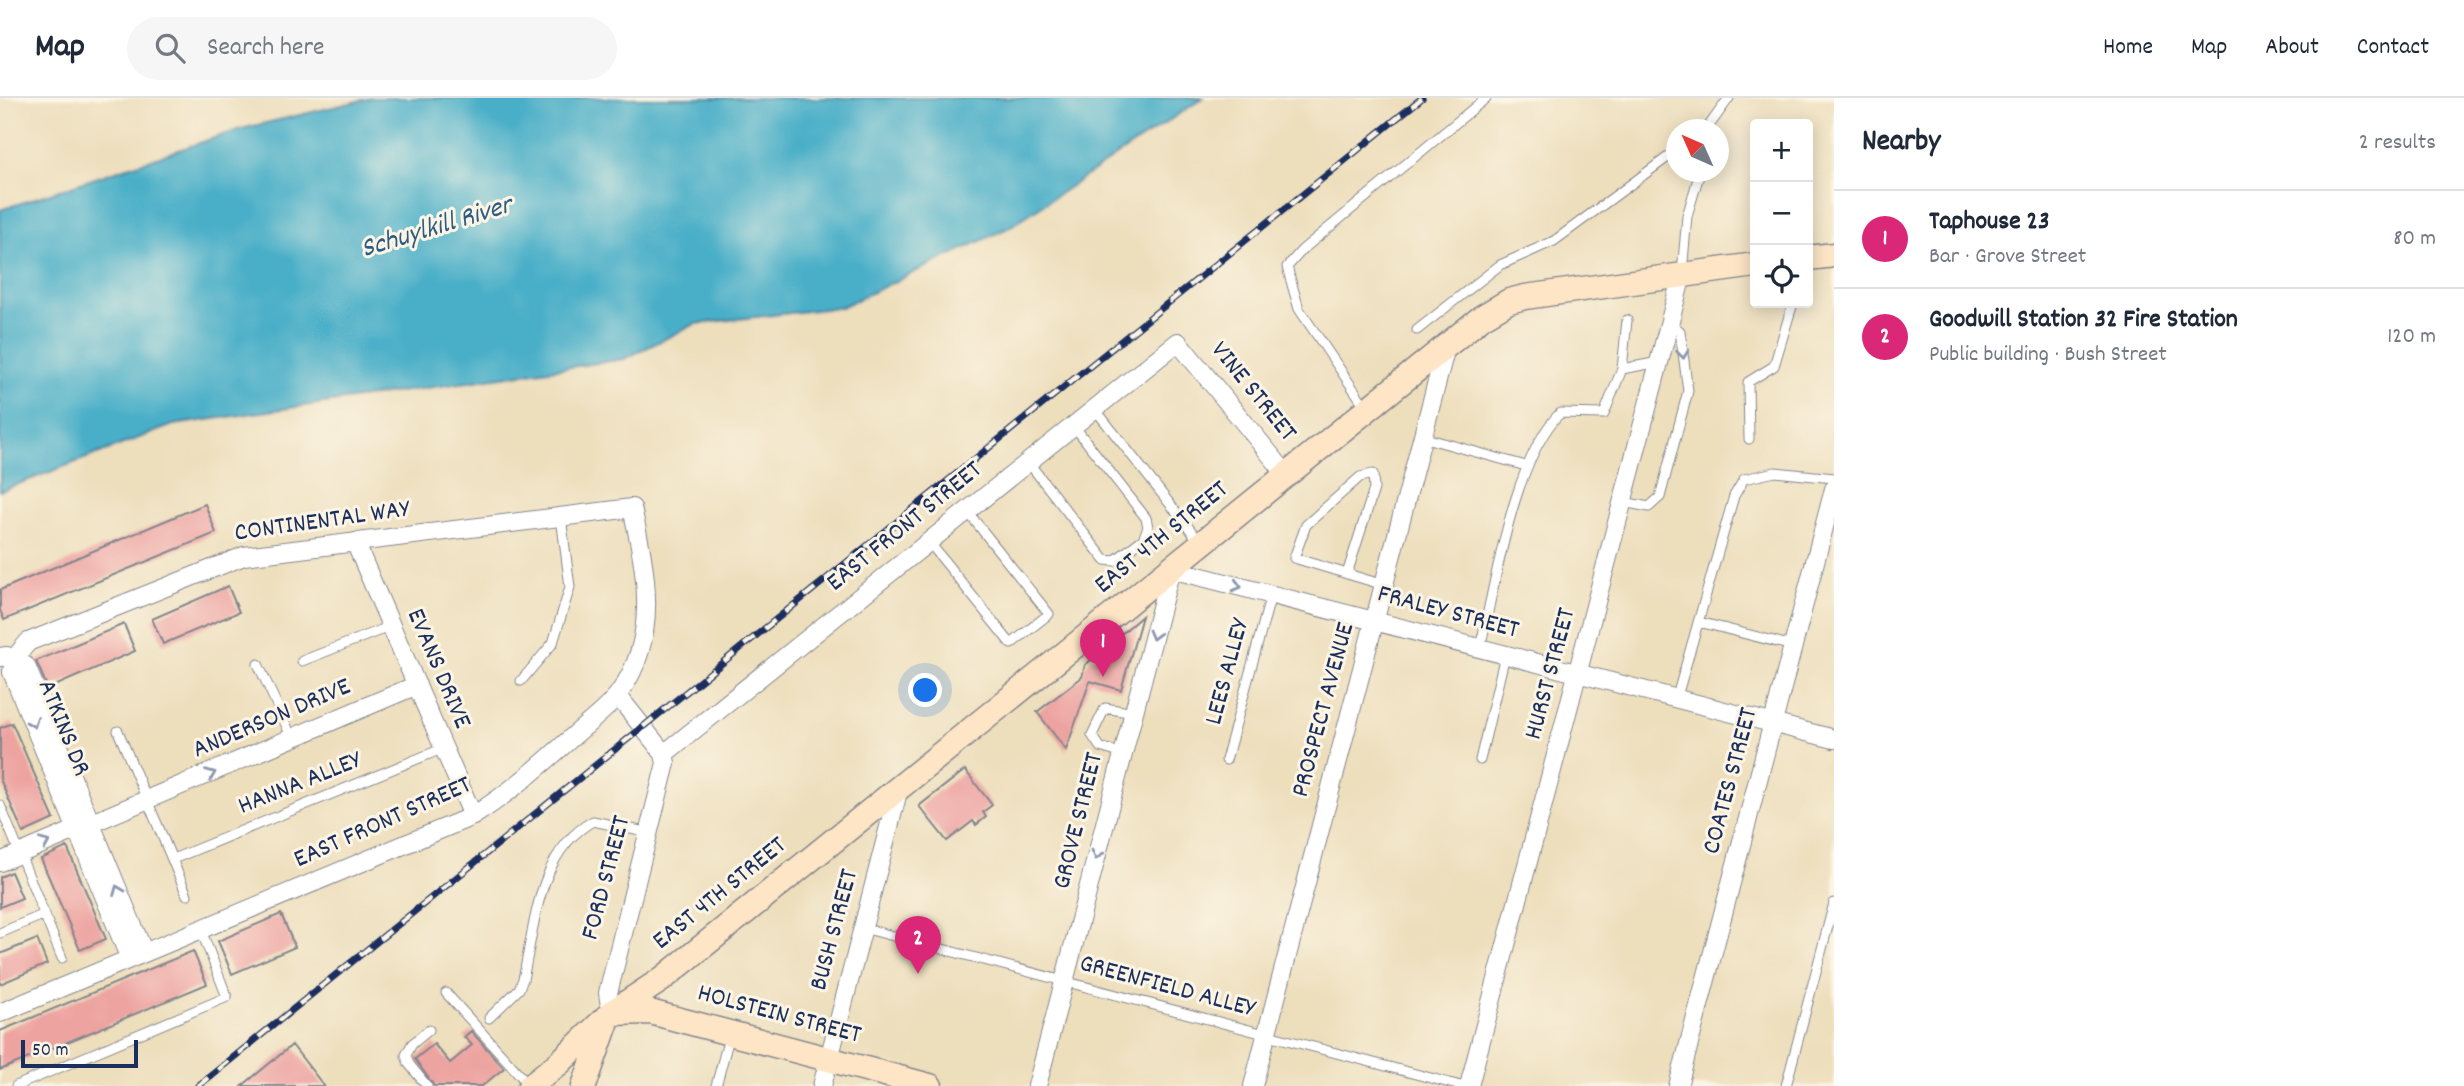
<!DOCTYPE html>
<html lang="en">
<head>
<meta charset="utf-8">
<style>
  :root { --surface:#fff; --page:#f6f6f7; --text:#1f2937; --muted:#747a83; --line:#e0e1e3; --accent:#db2777 }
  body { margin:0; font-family:Dekko,sans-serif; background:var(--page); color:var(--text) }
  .controls { position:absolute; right:21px; top:21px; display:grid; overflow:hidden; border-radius:7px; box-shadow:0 4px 18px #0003 }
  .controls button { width:63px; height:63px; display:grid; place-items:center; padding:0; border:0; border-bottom:2px solid var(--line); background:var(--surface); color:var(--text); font:35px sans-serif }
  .compass { position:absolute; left:1666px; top:21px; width:63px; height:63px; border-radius:50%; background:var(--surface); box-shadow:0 4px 18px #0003; rotate:315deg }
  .scale { position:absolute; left:21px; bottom:18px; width:117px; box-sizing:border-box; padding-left:7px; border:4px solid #1b2f5e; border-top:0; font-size:19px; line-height:24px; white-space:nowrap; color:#1b2f5e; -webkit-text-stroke:5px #fcf5e5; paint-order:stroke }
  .you { position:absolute; left:926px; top:593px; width:24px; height:24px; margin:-18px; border:5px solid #fff; border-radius:50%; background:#1a73e8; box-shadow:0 0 0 10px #1a73e833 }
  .badge { display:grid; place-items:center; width:46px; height:46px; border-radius:50%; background:var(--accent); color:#fff; font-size:23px; font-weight:700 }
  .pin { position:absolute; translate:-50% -58px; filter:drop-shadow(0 2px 4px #0008) }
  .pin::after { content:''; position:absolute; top:37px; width:24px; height:21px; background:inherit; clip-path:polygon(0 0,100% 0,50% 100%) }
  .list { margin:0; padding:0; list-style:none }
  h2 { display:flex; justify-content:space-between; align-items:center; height:91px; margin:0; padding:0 28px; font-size:30px }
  h2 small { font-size:23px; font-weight:400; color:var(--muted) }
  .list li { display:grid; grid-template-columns:46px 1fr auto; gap:21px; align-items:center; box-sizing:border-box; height:98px; padding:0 28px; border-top:2px solid var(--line) }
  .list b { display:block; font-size:26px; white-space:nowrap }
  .list p { margin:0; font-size:23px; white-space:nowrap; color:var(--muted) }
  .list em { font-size:23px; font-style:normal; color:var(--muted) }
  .icon { flex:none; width:38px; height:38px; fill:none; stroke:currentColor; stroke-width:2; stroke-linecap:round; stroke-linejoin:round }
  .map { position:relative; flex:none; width:1834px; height:988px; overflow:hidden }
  header { display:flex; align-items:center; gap:42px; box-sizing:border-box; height:98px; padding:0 35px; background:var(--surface); border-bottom:2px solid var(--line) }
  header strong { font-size:33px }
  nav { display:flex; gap:38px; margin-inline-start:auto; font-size:24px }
  .search { width:490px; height:63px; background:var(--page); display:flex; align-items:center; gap:18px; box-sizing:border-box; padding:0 24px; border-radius:38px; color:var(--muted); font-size:26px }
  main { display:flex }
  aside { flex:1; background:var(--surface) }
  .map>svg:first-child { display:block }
  .water { fill:#49afc8; stroke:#326f93; stroke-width:2 }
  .building { fill:#eda3a0 }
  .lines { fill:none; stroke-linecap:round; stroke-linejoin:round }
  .lane-casing { stroke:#84868d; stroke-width:11 }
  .street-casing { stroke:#84868d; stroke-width:20 }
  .secondary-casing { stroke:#84868d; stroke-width:27 }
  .lane { stroke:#fff; stroke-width:9 }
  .street { stroke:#fff; stroke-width:18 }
  .secondary { stroke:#fde5c5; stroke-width:24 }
  .rail-casing { stroke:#1b2f5e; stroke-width:7 }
  .rail { stroke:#fcf5e5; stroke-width:4.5; stroke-dasharray:13; stroke-linecap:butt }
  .oneway { stroke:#8d97ae }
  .labels { text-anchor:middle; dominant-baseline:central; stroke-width:6; stroke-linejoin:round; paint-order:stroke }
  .street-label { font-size:26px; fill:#1b2f5e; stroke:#fcf5e5 }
  .water-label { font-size:28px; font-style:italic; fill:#2b5c83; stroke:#fcf5e5 }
</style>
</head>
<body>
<header>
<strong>Map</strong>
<div class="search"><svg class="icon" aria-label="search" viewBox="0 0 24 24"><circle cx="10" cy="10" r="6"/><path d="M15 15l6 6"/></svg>Search here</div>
<nav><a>Home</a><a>Map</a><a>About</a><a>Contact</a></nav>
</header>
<main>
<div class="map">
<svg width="1834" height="988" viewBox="0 0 1834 988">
  <rect width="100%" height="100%" fill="#fcf5e5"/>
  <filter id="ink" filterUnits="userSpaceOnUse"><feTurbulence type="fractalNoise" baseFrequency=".0143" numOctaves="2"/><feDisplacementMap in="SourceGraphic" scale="14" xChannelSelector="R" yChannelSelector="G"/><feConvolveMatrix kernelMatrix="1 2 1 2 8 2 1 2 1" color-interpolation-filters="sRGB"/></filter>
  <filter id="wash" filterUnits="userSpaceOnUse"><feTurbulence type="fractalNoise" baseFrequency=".00686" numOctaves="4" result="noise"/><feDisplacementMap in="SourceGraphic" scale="28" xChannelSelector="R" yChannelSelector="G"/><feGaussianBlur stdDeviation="1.57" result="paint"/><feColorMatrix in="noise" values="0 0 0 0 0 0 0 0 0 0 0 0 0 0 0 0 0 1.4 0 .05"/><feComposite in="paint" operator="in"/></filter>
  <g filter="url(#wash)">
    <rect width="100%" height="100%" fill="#eddebc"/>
    <path class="water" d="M371,0H1203L1008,130L841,209L695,226L624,261L173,327L0,393V112L241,31Z"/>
    <g id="blocks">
      <path class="building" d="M205,406L216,435L4,522L0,512V492Z
        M228,488L239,514L163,546L152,521Z
        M1142,518L1121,592L1090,583L1066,652L1037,614L1082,579L1085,567Z
        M124,526L135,553L48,591L36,563Z
        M12,625L54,721L23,735L0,681V630Z
        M965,672L992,707L983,714L986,719L976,727L973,723L947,743L919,708Z
        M67,749L106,841L80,852L41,761Z
        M11,774L22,800L0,809V779Z
        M281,816L295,849L232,876L218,843Z
        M37,841L47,866L0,886V856Z
        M193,853L207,886L0,972V933Z
        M471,933L504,970L482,988H434L415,961L434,946L450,965L472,947L464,939Z
        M292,947L324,988H242Z"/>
    </g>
  </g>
  <g filter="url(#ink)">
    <use href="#blocks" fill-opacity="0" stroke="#84868d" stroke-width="2"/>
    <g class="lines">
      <g class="lane-casing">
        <path id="lane" d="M1706,32L1729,0
          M1682,175L1687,118L1700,74
          M1417,232L1500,167L1554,143L1676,53
          M1622,271L1627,222
          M1095,311L1200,444
          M1367,311L1299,211L1287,169L1302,152L1486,0
          M1422,339L1526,368
          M1749,341L1748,284L1774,268L1793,205
          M1028,364L1105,462L1114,463L1143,441L1148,429L1146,420L1074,328
          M1623,404L1649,409L1660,399L1688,293L1680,233L1670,224
          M929,444L1011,546L1049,516L967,413
          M1347,476L1374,391L1373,376L1360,379L1306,427L1294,460L1384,487
          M1699,524L1793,548
          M1480,550C1496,483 1513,363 1560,315L1604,316L1622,271L1659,264
          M302,563L391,528
          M258,566L293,642
          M521,583L553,545L570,489L561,419
          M1676,602L1734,398L1744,381L1775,374L1834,380
          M118,633L187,797
          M1123,656L1100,649L1092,637L1105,610L1134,615
          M1226,662L1271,497
          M1480,662L1505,557
          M0,707L62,860
          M173,761L444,650
          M863,830L1461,988
          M0,835L45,816
          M446,895L529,987
          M489,920L519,891L523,881C535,827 538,753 593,723L650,735
          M16,988L227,899L201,832
          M427,988L409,966L406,957L412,946L429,932
          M716,988L730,936
          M1786,988L1834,805"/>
      </g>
      <g class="street-casing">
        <path id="street" d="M355,444L473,718
          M0,559L7,558L26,568L144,855
          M664,656L1178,244L1287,377
          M0,764L417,587
          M0,915L473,718C508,696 538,670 569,642C585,627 606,613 619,595C660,540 646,471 632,410L244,458L28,544L14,561L12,574L130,861
          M611,915L608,895L666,665L664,656L618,598
          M822,988L899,690
          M1037,988L1171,471L1834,641
          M1253,988L1446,249
          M1469,988L1682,177
          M1678,988L1834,391"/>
      </g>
      <g class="secondary-casing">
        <path id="secondary" d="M1808,160L1834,157
          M612,915L650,914L930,988
          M530,988L559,965L611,915L661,882L1482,219L1509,203L1525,199L1755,167
          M584,988L606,926"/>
      </g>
      <use href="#lane" class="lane"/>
      <use href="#street" class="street"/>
      <use href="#secondary" class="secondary"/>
      <g class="rail-casing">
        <path id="rail" d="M198,988L1422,0"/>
      </g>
      <use href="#rail" class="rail"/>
    </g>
    <defs><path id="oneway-chevron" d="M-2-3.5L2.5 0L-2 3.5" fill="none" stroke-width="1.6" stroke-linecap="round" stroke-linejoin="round" transform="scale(1.75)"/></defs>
    <g class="oneway">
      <use href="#oneway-chevron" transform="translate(1683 256) rotate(83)"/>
      <use href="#oneway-chevron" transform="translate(1237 488) rotate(15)"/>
      <use href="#oneway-chevron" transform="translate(1154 537) rotate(105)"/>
      <use href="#oneway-chevron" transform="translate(33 625) rotate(68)"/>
      <use href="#oneway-chevron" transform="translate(211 676) rotate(-22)"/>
      <use href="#oneway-chevron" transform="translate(45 745) rotate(-23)"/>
      <use href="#oneway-chevron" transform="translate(1097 757) rotate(104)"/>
      <use href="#oneway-chevron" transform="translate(118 792) rotate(-112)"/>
    </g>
  </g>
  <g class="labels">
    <g class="street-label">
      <text transform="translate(1253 294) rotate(51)">VINE STREET</text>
      <text transform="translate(322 424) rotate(-8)">CONTINENTAL WAY</text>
      <text transform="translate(905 429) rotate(-39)">EAST FRONT STREET</text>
      <text transform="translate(1162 440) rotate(-39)">EAST 4TH STREET</text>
      <text transform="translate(1448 515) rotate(15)">FRALEY STREET</text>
      <text transform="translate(438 571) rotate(67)">EVANS DRIVE</text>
      <text transform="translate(1228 574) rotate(-75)">LEES ALLEY</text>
      <text transform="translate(1551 576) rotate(-75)">HURST STREET</text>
      <text transform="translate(1324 612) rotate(-75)">PROSPECT AVENUE</text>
      <text transform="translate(272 621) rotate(-23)">ANDERSON DRIVE</text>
      <text transform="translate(63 630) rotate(68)">ATKINS DR</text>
      <text transform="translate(1731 683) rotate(-75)">COATES STREET</text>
      <text transform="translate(300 686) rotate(-22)">HANNA ALLEY</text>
      <text transform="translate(1079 723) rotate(-76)">GROVE STREET</text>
      <text transform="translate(383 725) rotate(-24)">EAST FRONT STREET</text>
      <text transform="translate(607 780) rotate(-75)">FORD STREET</text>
      <text transform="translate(720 796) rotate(-39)">EAST 4TH STREET</text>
      <text transform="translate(835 832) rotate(-75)">BUSH STREET</text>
      <text transform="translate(1167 889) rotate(15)">GREENFIELD ALLEY</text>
      <text transform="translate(779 917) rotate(15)">HOLSTEIN STREET</text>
    </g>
    <g class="water-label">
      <text transform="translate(437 131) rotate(-17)">Schuylkill River</text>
    </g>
  </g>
</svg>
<div class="controls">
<button>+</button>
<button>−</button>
<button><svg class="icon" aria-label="locate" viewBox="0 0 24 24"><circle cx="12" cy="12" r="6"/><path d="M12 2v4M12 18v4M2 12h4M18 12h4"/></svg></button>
</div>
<svg class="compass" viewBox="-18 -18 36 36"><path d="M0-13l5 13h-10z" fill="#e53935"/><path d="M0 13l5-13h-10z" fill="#747a83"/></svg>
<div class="scale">50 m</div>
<div class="you"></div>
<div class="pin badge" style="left:1103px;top:579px">1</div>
<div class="pin badge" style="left:918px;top:876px">2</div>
</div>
<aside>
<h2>Nearby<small>2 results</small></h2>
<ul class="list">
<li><span class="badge">1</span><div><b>Taphouse 23</b><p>Bar · Grove Street</p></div><em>80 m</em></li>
<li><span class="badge">2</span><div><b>Goodwill Station 32 Fire Station</b><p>Public building · Bush Street</p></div><em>120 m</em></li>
</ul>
</aside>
</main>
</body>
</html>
